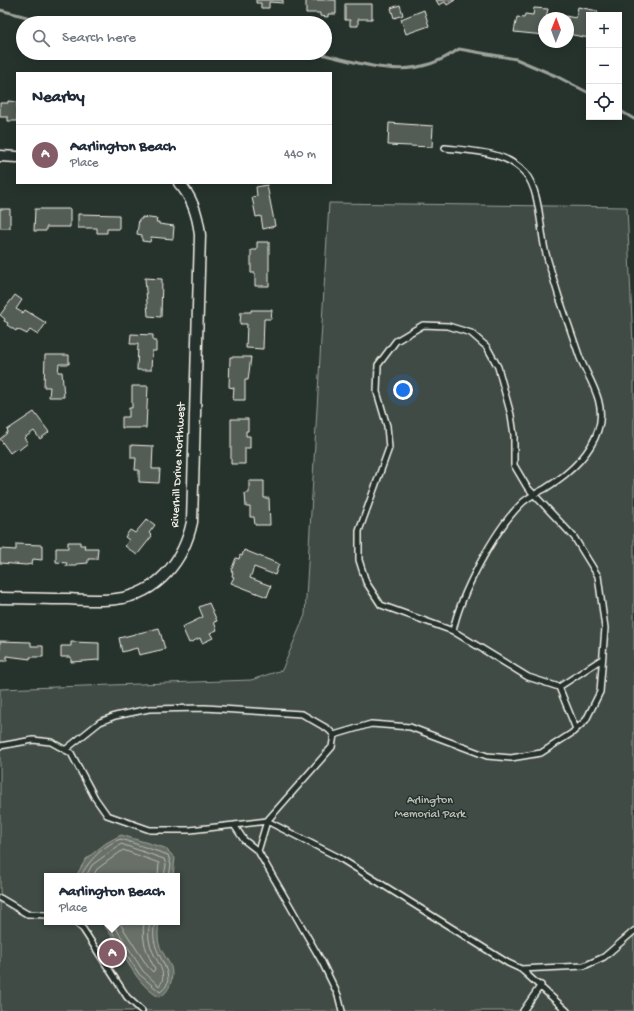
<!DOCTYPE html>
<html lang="en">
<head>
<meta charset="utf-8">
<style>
  :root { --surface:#fff; --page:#f2f2f3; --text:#1f2937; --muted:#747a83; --line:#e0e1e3; --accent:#845c67 }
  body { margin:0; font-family:"Gochi Hand",sans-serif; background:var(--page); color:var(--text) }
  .controls { position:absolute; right:12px; top:12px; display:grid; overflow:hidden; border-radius:0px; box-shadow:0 2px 10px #0003 }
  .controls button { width:36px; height:36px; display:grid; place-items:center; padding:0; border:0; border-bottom:1px solid var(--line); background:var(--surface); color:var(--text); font:20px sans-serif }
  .compass { position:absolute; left:538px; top:12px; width:36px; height:36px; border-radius:50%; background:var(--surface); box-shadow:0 2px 10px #0003; rotate:1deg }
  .you { position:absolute; left:403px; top:390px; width:14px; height:14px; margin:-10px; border:3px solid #fff; border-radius:50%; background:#1a73e8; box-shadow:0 0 0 6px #1a73e833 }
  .badge { display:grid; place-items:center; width:26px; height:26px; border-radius:50%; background:var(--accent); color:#fff; font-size:13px; font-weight:700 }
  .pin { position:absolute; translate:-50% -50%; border:2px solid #fff; box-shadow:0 1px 4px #0006 }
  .popup { position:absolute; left:44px; top:873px; width:136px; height:52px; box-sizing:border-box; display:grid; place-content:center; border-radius:0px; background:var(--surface); filter:drop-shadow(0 1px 3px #0005); font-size:13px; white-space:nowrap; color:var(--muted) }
  .popup b { font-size:15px; color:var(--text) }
  .popup::after { content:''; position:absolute; left:50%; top:100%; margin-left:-8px; border:8px solid transparent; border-top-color:var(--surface) }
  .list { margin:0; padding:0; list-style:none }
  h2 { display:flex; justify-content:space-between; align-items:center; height:52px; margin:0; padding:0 16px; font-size:17px }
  h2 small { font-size:13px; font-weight:400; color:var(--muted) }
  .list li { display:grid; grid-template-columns:26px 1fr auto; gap:12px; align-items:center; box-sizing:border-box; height:60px; padding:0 16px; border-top:1px solid var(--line) }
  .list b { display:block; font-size:15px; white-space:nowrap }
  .list p { margin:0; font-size:13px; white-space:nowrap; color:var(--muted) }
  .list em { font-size:13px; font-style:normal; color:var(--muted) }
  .icon { flex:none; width:22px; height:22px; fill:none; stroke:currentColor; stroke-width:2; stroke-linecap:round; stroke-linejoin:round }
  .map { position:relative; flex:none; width:634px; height:1011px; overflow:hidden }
  .search { position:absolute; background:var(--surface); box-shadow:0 2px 10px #0003; left:16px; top:16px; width:316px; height:44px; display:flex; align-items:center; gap:10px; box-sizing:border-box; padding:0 14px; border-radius:22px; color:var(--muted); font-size:15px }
  .panel { position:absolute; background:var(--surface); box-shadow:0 2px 10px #0003; left:16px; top:72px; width:316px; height:112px; border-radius:0px }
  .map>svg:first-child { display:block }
  .green { fill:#414b45; stroke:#9a9e96; fill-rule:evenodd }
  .water { fill:#676f68; stroke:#9fa39b }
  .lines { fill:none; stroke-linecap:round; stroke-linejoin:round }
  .shore { stroke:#bcbdb5; stroke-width:1 }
  .stream { stroke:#9fa39b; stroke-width:3 }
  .building { fill:#525c55; stroke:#f4f1e8 }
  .lane-casing { stroke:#f4f1e8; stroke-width:8 }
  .street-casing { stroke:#f4f1e8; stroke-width:13 }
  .lane { stroke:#26332d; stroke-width:5 }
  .street { stroke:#26332d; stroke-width:10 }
  .labels { text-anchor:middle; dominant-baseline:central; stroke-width:3; stroke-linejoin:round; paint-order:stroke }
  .street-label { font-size:12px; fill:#f4f1e8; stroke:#26332d }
  .park-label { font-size:12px; fill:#bebfb7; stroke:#26332d }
</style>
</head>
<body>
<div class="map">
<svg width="634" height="1011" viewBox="0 0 634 1011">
  <rect width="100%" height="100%" fill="#26332d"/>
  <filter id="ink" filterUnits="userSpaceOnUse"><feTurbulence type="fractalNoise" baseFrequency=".025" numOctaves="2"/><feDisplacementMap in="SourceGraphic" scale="8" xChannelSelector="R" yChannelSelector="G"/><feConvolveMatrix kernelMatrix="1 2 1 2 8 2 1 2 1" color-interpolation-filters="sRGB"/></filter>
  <g filter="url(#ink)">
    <path class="green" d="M329,203L627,207L634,367V1011H0V689L251,680L282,670L305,615ZM47,876H177V922H47Z"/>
    <path class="water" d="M121,835L165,848L175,858L173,876H76L86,859L106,843Z
      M101,922H159C158,931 157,939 160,947C163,954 168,960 171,967C174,977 170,993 159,997C131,981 122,945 101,922Z"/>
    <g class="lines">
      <path class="shore" d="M81,876C87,862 106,843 121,839L168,855L171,865L169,876
        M86,876L92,865L121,844L164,859L166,865L164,876
        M93,876L97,869L123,850L159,863L158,876
        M106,922L139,974L160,992C178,981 160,960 156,947C153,938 153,931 155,922
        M112,922L143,971L159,986C170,974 154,959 151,947C148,939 148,931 150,922
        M119,922L148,967L153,972L155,969C147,953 141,941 144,922"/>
      <path class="stream" d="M0,10L50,23
        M316,53C369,64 410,84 459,49L516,59L556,76L589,93
        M619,110L634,119"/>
    </g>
    <path class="building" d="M256,0H283V3L269,2V8H261V3H256Z
      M306,0H336V14H328V17L320,16V13H306Z
      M436,0H455L447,5L445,2L439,5Z
      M345,4H372V19H358V26H350V20H345Z
      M400,5L403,15L394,18L391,8Z
      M578,7L598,11L597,15H589V38L568,34V18H565V16L576,18Z
      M534,8L548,9L546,18H544V35L514,32L517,17L524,18L525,14L533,15Z
      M424,10L429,26L406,34L401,19Z
      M8,101L17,102V121H8V117H0V103H8Z
      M389,123L433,126L432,147L388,145Z
      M267,185L275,226L263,229L261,216L256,217L252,197L257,196L256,187Z
      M0,209H10V228H0Z
      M35,209H70V227H46V231H34Z
      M78,214L119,215V229H107V233H97V228H78Z
      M142,217L157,219L156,222H159V224L174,226L173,239L151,237L150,242L142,241V235L137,234L139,219H142Z
      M257,242H269V286H255V273H251V250H257Z
      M145,278L162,279L161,317L148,316Z
      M15,295L22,300L16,309L23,313L25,310L46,323L38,335L30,330L27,334L17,329L16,331L7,325L8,323L4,321L5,319L0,315Z
      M251,310H272L271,319H264L263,349L246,348L247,324H240L241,312H251Z
      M131,334L153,335V341H156V351H152L151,370H137L138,344H130Z
      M45,355H69V364H59L58,372H62L64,397H49L50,387H44Z
      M230,357H251L248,380H245V400H233L234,388L229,387Z
      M132,386H148L146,428H122V417H129V408H132Z
      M34,412L49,432L40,439L34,431L24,438L28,443L19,450L17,448L10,453L0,439L6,434L8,431L7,430Z
      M231,419H248V431H246V436H250V448H245V464H231Z
      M131,445L153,446L152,469H160L159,483L139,482V470H135L136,458H131Z
      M249,481H264V498H269L270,525H255L254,517H250V507H246L245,493H249Z
      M147,519L155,525L149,533L152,536L137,555L125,546L129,540L125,537L130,530L135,533Z
      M68,542H80V545H85L84,548H98L97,559H88V563L76,564V566H66L67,563L56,562V548H68Z
      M16,544L42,545V560L33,559L32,564L26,565L0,563V549L16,550Z
      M244,550L279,564L275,575L254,567L250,578L271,586L267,597L231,583L234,577L232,576L233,572L231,571L236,558L239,559L240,555L242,556Z
      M209,603L217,621L214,622L217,630L210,633L213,638L202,643L200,638L189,643L182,627L203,617L199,607Z
      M159,628L165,649L139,655L137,648L122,652L119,638Z
      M0,641L31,642V646H43V657H30V659L7,656V661H0Z
      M71,642L99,643V660L71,662V657H61V646H71Z"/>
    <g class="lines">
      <g class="lane-casing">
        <path id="lane" d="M445,148C472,151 506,151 525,173C540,190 540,228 545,250C549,265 554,281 559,297C566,317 573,338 580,358C590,381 607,404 598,430C590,455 567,475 546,488C537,493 526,498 520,505C494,531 460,595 453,631
          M559,687L576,729
          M334,735L371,724L410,727L487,756L511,758L541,753L572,733L586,720L600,692L605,628L598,576L574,537L527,487L514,465V435L511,415L498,367L487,347L471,333L448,326L423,325L396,341L378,365L377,392L387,426L389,448L359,531V560L366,582L381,605L453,631L528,677L559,687L602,659
          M0,746L33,740L51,742L71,753L95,798L107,815L150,830H190L234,825L244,840L258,851L290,906L322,962L338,995L342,1011
          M65,750L100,722L115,716L149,709L205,708L302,714L328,729L334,735L332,747L267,821L234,825
          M258,851L267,821L338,857L508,963L521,969L567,1011
          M0,898L27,914L47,915
          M75,922L83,929L127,997L142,1011
          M521,969L584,966L604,957L634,931
          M523,1011L541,985"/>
      </g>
      <g class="street-casing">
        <path id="street" d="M0,156L17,157
          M0,598C22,598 45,599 67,599C84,600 100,601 116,599C158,594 184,560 192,522L200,235C198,216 193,198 179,183"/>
      </g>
      <use href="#lane" class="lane"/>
      <use href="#street" class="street"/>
    </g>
  </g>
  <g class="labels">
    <g class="street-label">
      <text transform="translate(179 465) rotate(-87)">Riverhill Drive Northwest</text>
    </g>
    <g class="park-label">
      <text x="430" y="801">Arlington<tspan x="430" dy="14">Memorial Park</tspan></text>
    </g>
  </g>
</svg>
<div class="controls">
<button>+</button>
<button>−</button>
<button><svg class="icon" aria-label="locate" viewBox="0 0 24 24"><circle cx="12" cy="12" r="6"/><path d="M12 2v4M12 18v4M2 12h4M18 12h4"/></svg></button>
</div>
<svg class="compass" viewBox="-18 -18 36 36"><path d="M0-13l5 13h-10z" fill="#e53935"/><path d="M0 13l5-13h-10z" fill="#747a83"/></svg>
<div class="you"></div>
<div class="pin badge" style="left:112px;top:953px">A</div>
<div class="popup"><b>Aarlington Beach</b>Place</div>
<div class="search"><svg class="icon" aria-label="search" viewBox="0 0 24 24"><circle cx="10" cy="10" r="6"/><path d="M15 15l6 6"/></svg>Search here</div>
<section class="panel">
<h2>Nearby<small></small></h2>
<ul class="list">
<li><span class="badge">A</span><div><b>Aarlington Beach</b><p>Place</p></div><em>440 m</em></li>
</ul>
</section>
</div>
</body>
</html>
